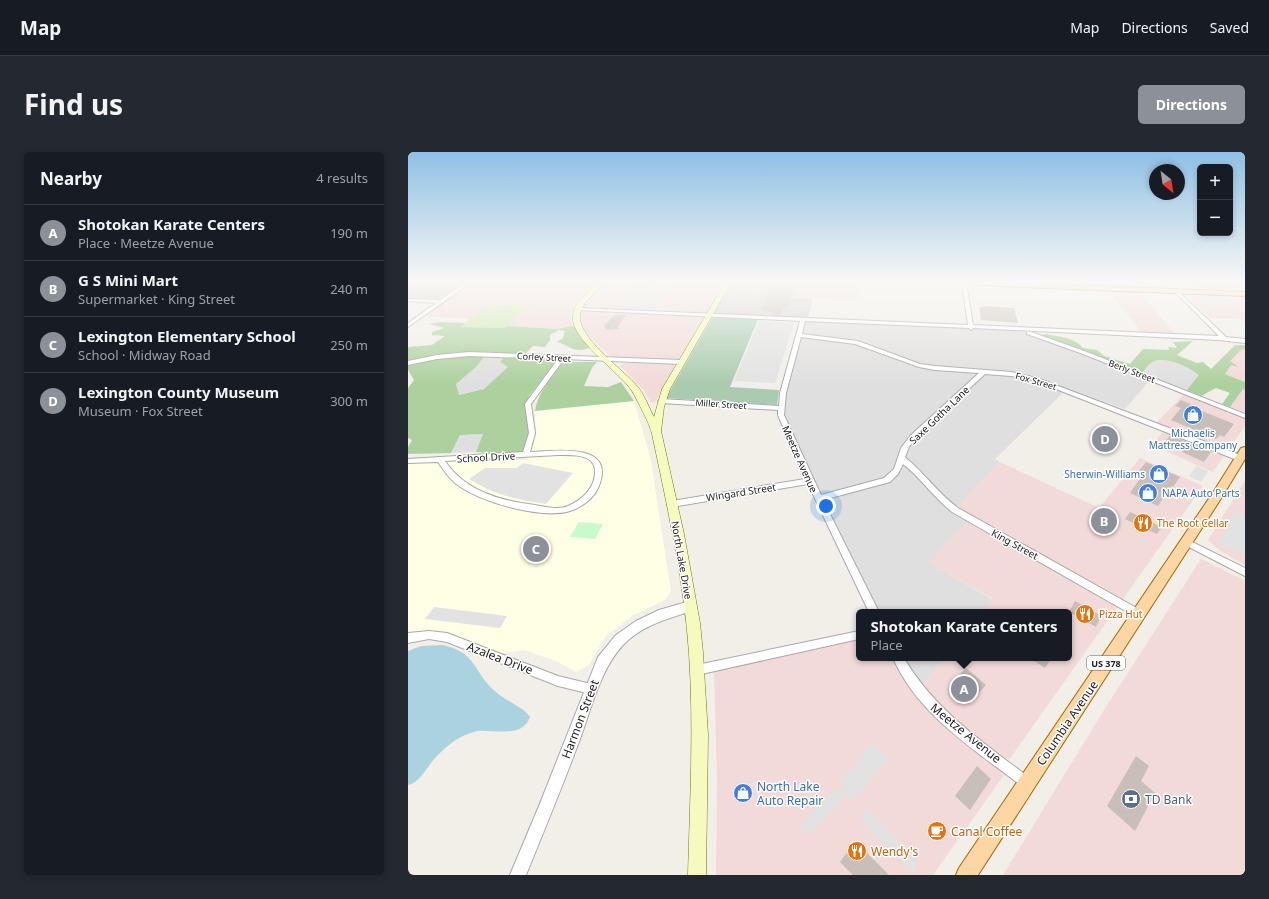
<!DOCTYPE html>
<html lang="en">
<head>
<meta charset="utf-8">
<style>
  :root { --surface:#171b24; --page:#242831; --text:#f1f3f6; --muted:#9ea1a6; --line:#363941; --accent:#8c9099 }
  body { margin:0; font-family:"Noto Sans",sans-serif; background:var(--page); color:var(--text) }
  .controls { position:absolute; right:12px; top:12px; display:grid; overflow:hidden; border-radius:6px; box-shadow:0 2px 6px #0003 }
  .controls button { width:36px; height:36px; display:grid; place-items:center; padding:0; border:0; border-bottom:1px solid var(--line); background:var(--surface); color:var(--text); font:20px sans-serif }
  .compass { position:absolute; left:741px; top:12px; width:36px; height:36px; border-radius:50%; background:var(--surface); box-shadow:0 2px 6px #0003; rotate:150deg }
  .you { position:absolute; left:418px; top:354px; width:14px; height:14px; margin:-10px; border:3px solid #fff; border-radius:50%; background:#1a73e8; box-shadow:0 0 0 6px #1a73e833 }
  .badge { display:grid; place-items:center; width:26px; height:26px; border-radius:50%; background:var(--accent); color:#fff; font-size:13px; font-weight:700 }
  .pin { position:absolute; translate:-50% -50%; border:2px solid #fff; box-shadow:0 1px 4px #0006 }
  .popup { position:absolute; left:448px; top:457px; width:216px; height:52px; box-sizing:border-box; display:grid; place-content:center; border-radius:6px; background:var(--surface); filter:drop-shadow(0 1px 3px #0005); font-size:13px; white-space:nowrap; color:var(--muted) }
  .popup b { font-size:15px; color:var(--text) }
  .popup::after { content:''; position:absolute; left:50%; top:100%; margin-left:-8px; border:8px solid transparent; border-top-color:var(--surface) }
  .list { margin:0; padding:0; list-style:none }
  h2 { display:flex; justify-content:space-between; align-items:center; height:52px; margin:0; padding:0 16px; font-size:17px }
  h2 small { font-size:13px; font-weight:400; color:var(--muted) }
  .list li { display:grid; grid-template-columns:26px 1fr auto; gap:12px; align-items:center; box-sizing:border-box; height:56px; padding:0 16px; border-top:1px solid var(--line) }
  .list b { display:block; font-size:15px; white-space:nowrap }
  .list p { margin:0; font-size:13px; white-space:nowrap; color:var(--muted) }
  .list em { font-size:13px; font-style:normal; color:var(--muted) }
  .map { position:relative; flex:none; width:837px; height:723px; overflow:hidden; border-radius:6px }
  header { display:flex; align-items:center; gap:24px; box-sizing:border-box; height:56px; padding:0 20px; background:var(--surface); border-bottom:1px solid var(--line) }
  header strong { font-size:19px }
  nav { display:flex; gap:22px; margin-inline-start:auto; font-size:14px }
  .intro { display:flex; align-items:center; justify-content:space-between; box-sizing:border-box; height:96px; padding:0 24px }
  h1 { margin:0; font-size:28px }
  .button { padding:10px 18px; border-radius:6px; background:var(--accent); color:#fff; font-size:14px; font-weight:700 }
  main { display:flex; gap:24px; padding:0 24px }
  aside { flex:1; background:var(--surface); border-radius:6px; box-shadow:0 2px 6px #0003 }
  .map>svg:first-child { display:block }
  .residential { fill:#e0dfdf }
  .commercial { fill:#f2dad9 }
  .education { fill:#ffffe5 }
  .religious { fill:#d0d0d0 }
  .grass { fill:#cdebb0 }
  .forest { fill:#add19e }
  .cemetery { fill:#aacbaf }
  .park { fill:#c8facc }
  .parking { fill:#e2e2e2 }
  .water { fill:#aad3df }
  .building { fill:#c7bfb8 }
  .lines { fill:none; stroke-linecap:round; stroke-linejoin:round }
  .minor-casing { stroke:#a9a9a9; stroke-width:2 }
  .tertiary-casing { stroke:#a9a9a9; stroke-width:2 }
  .secondary-casing { stroke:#707d05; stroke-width:1 }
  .primary-casing { stroke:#a06b00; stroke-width:2 }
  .minor { fill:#fff; fill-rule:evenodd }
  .tertiary { fill:#fff; fill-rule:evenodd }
  .secondary { fill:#f7fabf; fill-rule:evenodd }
  .primary { fill:#fcd6a4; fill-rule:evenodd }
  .labels { text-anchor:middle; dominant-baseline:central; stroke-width:3; stroke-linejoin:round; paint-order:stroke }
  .far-street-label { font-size:9px; fill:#222; stroke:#fff }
  .shield { fill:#fff; stroke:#646464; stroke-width:1 }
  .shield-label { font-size:9px; font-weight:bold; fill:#222 }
  .street-label { font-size:10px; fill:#222; stroke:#fff }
  .shop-label { font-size:10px; fill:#366cbe; stroke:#fff }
  .food-label { font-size:10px; fill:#c56008; stroke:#fff; text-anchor:start }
  .near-street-label { font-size:12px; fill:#222; stroke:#fff }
  .near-shop-label { font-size:12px; fill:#366cbe; stroke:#fff; text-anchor:start }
  .near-service-label { font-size:12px; fill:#4e5e75; stroke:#fff; text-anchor:start }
  .near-food-label { font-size:12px; fill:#c56008; stroke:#fff; text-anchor:start }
</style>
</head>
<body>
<header>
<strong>Map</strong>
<nav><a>Map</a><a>Directions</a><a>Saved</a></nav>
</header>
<div class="intro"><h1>Find us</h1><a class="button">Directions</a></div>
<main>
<aside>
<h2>Nearby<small>4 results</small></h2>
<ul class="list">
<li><span class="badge">A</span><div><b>Shotokan Karate Centers</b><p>Place · Meetze Avenue</p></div><em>190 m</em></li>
<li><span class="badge">B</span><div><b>G S Mini Mart</b><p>Supermarket · King Street</p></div><em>240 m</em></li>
<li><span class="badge">C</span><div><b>Lexington Elementary School</b><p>School · Midway Road</p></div><em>250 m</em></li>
<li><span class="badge">D</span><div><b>Lexington County Museum</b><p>Museum · Fox Street</p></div><em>300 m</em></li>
</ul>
</aside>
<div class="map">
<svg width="837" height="723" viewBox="0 0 837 723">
  <rect width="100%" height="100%" fill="#f2efe9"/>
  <path class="residential" d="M703,131H753L757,135L706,134Z
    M397,168L611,178L738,218L743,211L753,208L764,209L782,216L792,223L779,238L745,225L717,257L659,237L587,307L592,310L547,358L562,367L522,411L585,448L575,460H466L373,256Z
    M77,203L97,204L101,215L76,237L50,243L48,232L69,214Z
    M76,282L68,300L43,301L52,283Z
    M490,506H537L510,539Z"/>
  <path class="commercial" d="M63,131H190L165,154L166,156L163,166L164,175L149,177L99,174L121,154L85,152L77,155L62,167L16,164Z
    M196,131H317L298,162L175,155L183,143Z
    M324,131H359L356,139L321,137Z
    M390,131H451L449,148L385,145Z
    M784,131H837V138L788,137Z
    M702,140L732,141L768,183L734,181Z
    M785,144L837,146V170L833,167L802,166L781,145Z
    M174,159L296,165L271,208L205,207L180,183L174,173L173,164Z
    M837,197V230L817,222L823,212L829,214L822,209L832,199Z
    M216,211L265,212L267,214L248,249L243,251L235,237L212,214Z
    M835,237L837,238V261L822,255Z
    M777,241L837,265V274L805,320L744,293L759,275L748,271Z
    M732,306L795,334L601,608L529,560L510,539L537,506H661V460H575L585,447L521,411L562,367L547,358L592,310L691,356Z
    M837,328V413L811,398L800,388Z
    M793,407L837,429V723H595L696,558Z
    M451,487V506H485L499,532L507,543L527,564L596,623L525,723H308L309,631L306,517Z"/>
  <path class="education" d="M226,249L243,308L250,356L263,439L257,448L224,464L197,485L181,513L168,520L148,509L116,498L83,502L39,486H0V311L119,308L128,286L127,259Z"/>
  <path class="religious" d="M0,131H57L32,148L0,146Z
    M359,131H390L385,145L405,146L400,166L305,161L321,137L355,139Z"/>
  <path class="grass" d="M85,152L122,154L99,174L95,176L52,175L77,155Z"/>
  <path class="forest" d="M33,170L57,171L53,175L95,176L99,174L149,177L169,173L185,194C166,203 166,195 149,190L155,186L157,179L151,178L142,183V188L137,195L125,194L116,203L78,202L0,210V195L24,193L37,184L24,183V180L36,176L21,172Z
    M638,182C651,185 666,185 675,196L689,198L696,204L722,212L735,197L761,198L760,195L769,196L765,190L785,189L769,203L789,211L795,210L803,217L827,193H837V197L832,199L822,209L831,215L823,213L817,222L837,230V238L835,237L822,255L814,252L822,241L808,236L793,244L779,238L791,223C781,215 756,202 743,211C739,214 737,219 732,222L630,184Z
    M77,203L69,214L48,232L51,243L76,237L100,215L92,210L97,204L150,207L121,244L118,258L122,282L116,303L68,300L75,282L52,283L43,301L0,302V295L4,288L0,286V236L6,228L0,218V212L39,204Z
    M162,210H189L184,216L176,234L200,235L213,230L226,249L127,259C129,242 143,227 153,212Z"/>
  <path class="cemetery" d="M304,166L350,167L322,235L371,238L369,253L258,246Z"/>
  <path class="park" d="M171,370L195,372L187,387L162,385Z"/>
  <path class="parking" d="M231,131H267L246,159L229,158L238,147L234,145L230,149L222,150L219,152L227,153L223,159L209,158Z
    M351,169L386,171L367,231L326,229Z
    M115,311L165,321L138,352L119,349L98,344L81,338L61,327L77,316H109Z
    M789,314L800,319L793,330L781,324Z
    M827,360L837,365V403L811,391Z
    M26,455L99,464L92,476L17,467Z
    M464,592L481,606L447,647L436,645L403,682L390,676L426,637L439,639L432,630Z
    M457,654L507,706V723L454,669Z"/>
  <path class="water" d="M35,493C70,501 65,521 88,540C99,550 114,554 122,565C114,587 87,577 69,579C65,580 59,582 55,584C44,589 36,597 28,605C20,613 12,631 0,633V499L13,494Z"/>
  <path class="building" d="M3,131H16L12,133L44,135L29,146L0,144V133Z
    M361,138L385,139L380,154H376L373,163L364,162L365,160L353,159Z
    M576,154L606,156L610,171L573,168L571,155H576Z
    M210,163H218L210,174L211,177L198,178L196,172H198L205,164Z
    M773,248L791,256L789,257L826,272L816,285L812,283L808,287L763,268L773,256L767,254Z
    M762,283L774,288L803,300L796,310L774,300L776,297L758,289Z
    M738,310L772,325L765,335L763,334L750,354L722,341L736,321L731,319Z
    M693,360L708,367L698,380L684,372Z
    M722,360L754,375L749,382L717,367Z
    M667,449L693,464L688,475L661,460Z
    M622,506H644L637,516Z
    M558,516L578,533L563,550L543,531Z
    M728,604L741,614L733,629L747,641L727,679L699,654Z
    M569,614L583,627L562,658L547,644Z
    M447,689L481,723H445L432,710Z"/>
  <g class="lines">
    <g class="minor-casing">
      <path id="minor" d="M57,131H62L0,175V171L28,151L0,149V147L32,148Z
        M201,131H240L241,132L239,133L203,132Z
        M554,131H558L565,173L811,184L767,140V139L769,138L818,185L837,187V191L811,188L565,176L563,178L561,176L397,169L394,182L450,189L512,212L527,214L603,220L629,226L835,304L836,306L835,308H829L625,228L603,224L577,222L508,286L501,295L497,305C516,321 530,341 550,356L734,459L736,462L734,465L731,466L728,465L544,360C526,346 513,326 495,312L490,322L482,330L415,348L471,460H461L400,332L264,355L261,354L260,352L264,349L397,327L370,263V258L253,251L250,249L253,247L371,254L372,241L392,169L170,158L168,157L170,156L560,173ZM393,185L447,192L511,215L527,218L571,221L503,283L493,296L486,317L476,326L413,343L376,263L378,241Z
        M619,180H623L679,200L837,262V266L675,202L619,182Z
        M61,200L273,208L276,210L273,212L156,207L123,252L127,281L122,300C145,299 206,290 192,331C188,344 177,353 165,358C137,369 70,350 47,331C40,325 35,317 30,310L0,311V307L115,300L121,281L117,252L150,207L61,204L29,207L0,213V209L29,203ZM150,303C160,303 175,302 183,309C186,312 187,316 187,320C187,336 174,348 160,354C150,358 138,355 127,353C93,349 57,339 37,309Z
        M778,387L837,416V424L775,392L774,390L775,388Z
        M21,479L39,481L150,524L183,532L187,533L188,537L187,541L183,542L150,534L39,490L21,487L0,491V481Z
        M451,479V487L289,523L285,522L284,518L285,514L289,513Z
        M485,506H496C527,559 575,590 623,627L625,631L623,635L619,637L615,635C567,598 510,563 485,506Z"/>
    </g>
    <g class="tertiary-casing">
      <path id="tertiary" d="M282,449L286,450L288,454L286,458C261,467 236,472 216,492C192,517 183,558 171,590C154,635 136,679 118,723H102L131,654L190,505L208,483L228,469L251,458Z"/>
    </g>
    <g class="secondary-casing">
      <path id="secondary" d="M190,131H196C189,140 174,150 172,162C168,185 216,218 230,235C237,244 241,256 246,265L254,237L317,131H323L262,237L256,255L253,279L276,382L292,471L295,501L300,583L298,723H280C282,649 286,575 281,501C276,429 259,353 244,282C242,272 229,248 224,239C211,219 161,187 165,163C166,150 181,140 190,131Z"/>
    </g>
    <g class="primary-casing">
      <path id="primary" d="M563,131H614L837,140V144L566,133Z
        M837,295V307L814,345L570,723H548L551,716L806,339L833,296Z"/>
    </g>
    <use href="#minor" class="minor"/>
    <use href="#tertiary" class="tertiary"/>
    <use href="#secondary" class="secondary"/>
    <use href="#primary" class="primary"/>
  </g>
  <linearGradient id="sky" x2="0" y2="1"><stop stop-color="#8fc0e4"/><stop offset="0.56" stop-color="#f9f8f5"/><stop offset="1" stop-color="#f9f8f5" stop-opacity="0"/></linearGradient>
  <rect width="837" height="232" fill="url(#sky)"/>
  <defs>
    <g id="shop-disc" transform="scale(1)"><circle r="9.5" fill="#3f7fe0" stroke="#fff"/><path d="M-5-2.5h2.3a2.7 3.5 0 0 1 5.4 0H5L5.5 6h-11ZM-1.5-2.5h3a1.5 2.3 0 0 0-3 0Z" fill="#fff"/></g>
    <g id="restaurant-disc" transform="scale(1)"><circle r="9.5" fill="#e8710a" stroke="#fff"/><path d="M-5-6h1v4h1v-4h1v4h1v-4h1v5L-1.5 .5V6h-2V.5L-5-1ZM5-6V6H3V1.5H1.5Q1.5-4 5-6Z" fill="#fff"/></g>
    <g id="bank-disc" transform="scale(1)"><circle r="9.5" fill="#5c6f8a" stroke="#fff"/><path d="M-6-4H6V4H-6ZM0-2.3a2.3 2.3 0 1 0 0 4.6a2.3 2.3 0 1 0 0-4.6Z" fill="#fff"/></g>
    <g id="cafe-disc" transform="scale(1)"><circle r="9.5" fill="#e8710a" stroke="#fff"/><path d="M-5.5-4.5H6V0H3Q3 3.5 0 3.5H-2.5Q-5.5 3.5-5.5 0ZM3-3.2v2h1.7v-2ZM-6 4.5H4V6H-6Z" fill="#fff"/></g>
  </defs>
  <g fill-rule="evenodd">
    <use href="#shop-disc" x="785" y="263"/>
    <use href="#shop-disc" x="751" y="322"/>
    <use href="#shop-disc" x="740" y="341"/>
    <use href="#restaurant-disc" x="735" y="371"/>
    <use href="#restaurant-disc" x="677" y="462"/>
    <use href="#shop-disc" x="335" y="641"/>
    <use href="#bank-disc" x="723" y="647"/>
    <use href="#cafe-disc" x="529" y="679"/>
    <use href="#restaurant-disc" x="449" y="699"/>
  </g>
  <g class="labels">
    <g class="far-street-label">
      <text transform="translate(136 205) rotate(3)">Corley Street</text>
      <text transform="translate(724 219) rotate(21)">Berly Street</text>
      <text transform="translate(628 229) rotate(16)">Fox Street</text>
      <text transform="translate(313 252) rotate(4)">Miller Street</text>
    </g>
    <rect class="shield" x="679" y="504" width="38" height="14" rx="3"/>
    <g class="shield-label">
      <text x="698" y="511">US 378</text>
    </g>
    <g class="street-label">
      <text transform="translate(531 263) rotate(-44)">Saxe Gotha Lane</text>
      <text transform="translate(78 305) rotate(-3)">School Drive</text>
      <text transform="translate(392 307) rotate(66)">Meetze Avenue</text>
      <text transform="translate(333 340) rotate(-9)">Wingard Street</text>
      <text transform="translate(607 392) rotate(29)">King Street</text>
      <text transform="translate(274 408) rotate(80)">North Lake Drive</text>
    </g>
    <g class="shop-label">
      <text x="785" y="281">Michaelis<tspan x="785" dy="12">Mattress Company</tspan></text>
      <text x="737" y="322" text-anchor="end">Sherwin-Williams</text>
      <text x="754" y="341" text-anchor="start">NAPA Auto Parts</text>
    </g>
    <g class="food-label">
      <text x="749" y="371">The Root Cellar</text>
      <text x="691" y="462">Pizza Hut</text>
    </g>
    <g class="near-street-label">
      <text transform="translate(92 506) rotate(21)">Azalea Drive</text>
      <text transform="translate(172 567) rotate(-69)">Harmon Street</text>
      <text transform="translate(659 571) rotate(-56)">Columbia Avenue</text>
      <text transform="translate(558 581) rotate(39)">Meetze Avenue</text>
    </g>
    <g class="near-shop-label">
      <text x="349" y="634">North Lake<tspan x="349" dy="14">Auto Repair</tspan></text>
    </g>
    <g class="near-service-label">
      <text x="737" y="647">TD Bank</text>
    </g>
    <g class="near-food-label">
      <text x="543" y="679">Canal Coffee</text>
      <text x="463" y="699">Wendy's</text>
    </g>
  </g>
</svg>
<div class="controls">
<button>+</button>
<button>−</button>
</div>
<svg class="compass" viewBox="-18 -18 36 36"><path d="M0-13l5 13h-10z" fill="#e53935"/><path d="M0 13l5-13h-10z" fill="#9ea1a6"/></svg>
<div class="you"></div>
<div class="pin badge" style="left:556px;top:537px">A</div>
<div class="popup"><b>Shotokan Karate Centers</b>Place</div>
<div class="pin badge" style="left:696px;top:369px">B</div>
<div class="pin badge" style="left:128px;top:397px">C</div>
<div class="pin badge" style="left:697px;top:287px">D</div>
</div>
</main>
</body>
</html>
